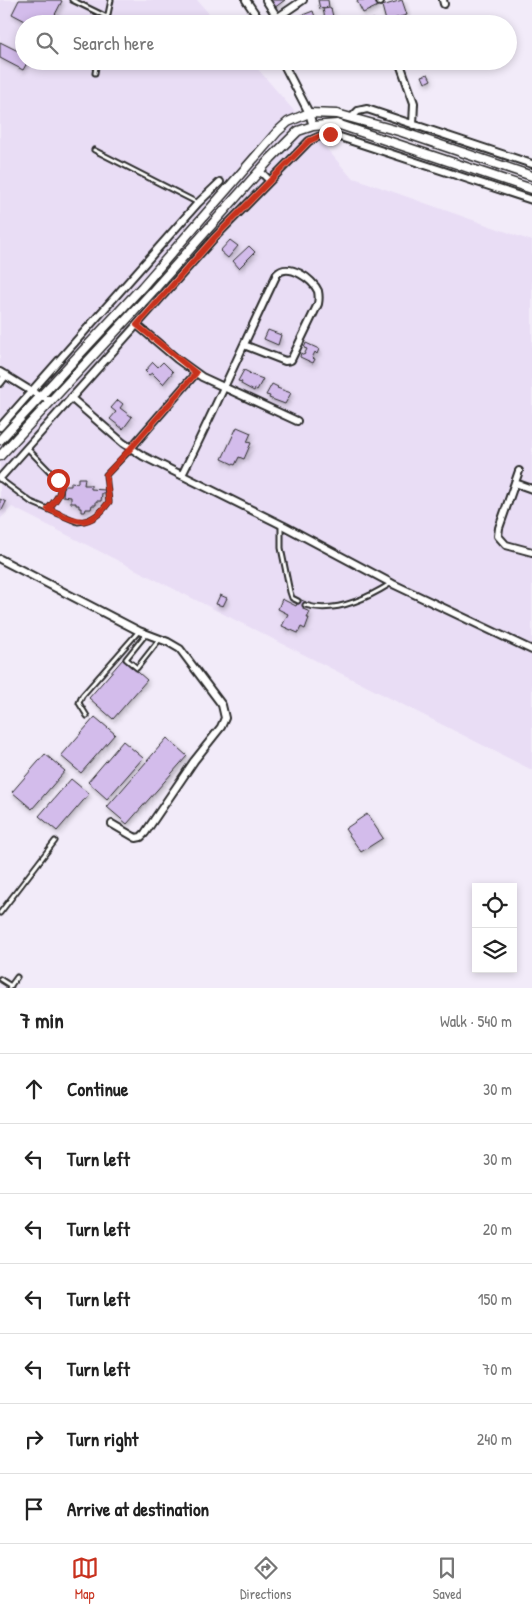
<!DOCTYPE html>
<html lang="en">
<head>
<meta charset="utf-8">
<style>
  :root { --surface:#fff; --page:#f2f2f2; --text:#222; --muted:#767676; --line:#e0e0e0; --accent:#c8321e }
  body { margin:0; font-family:"Patrick Hand",sans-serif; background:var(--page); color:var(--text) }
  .controls { position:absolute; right:15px; bottom:15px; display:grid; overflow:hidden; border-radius:0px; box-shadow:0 2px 8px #0003 }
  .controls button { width:45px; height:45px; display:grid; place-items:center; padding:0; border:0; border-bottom:1px solid var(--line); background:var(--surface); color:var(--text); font:25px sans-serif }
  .stop { position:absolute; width:15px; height:15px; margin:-11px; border:4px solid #c8321e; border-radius:50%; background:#fff }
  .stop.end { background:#c8321e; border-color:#fff; box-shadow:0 1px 5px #0008 }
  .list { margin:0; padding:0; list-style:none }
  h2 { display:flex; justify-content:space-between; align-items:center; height:65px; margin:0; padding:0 20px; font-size:21px }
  h2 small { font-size:16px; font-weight:400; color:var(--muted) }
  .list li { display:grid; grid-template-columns:32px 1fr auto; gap:15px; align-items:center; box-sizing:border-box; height:70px; padding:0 20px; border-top:1px solid var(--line) }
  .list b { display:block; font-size:19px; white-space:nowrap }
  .list em { font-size:16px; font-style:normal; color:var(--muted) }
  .icon { flex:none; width:28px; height:28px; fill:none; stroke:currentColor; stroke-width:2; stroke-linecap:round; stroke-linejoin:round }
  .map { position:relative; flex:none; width:532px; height:988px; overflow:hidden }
  .search { position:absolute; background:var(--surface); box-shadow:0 2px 8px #0003; left:15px; right:15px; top:15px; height:55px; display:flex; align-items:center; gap:12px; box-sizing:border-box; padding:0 18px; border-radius:28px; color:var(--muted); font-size:19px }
  .sheet { height:555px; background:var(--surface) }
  nav { display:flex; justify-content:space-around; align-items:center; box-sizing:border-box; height:70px; border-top:1px solid var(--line); background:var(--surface); font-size:14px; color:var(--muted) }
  nav a { display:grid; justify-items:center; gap:2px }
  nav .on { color:var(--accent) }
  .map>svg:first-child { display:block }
  .built { fill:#e9ddf5 }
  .building { fill:#d3bceb; stroke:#2b2b2b; filter:url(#shadow) }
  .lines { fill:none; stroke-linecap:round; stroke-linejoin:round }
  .service-casing { stroke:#2b2b2b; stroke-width:7 }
  .minor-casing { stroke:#2b2b2b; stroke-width:10 }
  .tertiary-casing { stroke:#2b2b2b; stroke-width:11 }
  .service { stroke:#fff; stroke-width:3 }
  .minor { stroke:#fff; stroke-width:6 }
  .tertiary { stroke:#fff; stroke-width:8 }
  .route { stroke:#c8321e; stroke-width:6 }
</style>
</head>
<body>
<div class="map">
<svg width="532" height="988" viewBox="0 0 532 988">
  <defs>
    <filter id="shadow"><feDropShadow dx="1.5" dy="2.5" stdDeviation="2.5" flood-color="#0004"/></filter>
  </defs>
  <rect width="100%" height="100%" fill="#f2ebf9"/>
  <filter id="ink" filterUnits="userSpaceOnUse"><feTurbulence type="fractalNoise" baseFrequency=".02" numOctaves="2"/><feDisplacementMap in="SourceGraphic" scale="10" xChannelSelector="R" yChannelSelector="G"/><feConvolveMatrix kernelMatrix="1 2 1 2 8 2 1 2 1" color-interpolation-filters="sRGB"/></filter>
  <g filter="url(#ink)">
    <path class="built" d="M0,0H197L218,24H24V61H251L351,177L532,241V770L12,507L0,519Z"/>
    <path class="building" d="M19,0H60L62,1L50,24H31L12,14Z
      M268,0H285L274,8Z
      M318,0H328L329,7L320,9Z
      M359,0H376L378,6L363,13L357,1Z
      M402,0L407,15L386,21L382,6Z
      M331,8L334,21L326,23L323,9Z
      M313,11L315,17L302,22L300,16Z
      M374,19L375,24H359V23Z
      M0,42L24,54V61H28L23,70L0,58Z
      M428,74L431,80L425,83L422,76Z
      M230,240L238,246L228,258L220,251Z
      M249,246L255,252L239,268L233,261Z
      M268,330L281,335L278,345L264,339Z
      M306,343L319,349L317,354L315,352L312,358L315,359L313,363L300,357L301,353L304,355L307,349L304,348Z
      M153,362L158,367L163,362L173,372L163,384L152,373L149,375L145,371Z
      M244,370L250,373L249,374L263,379L257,390L255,389L254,391L241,384L242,382L238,381Z
      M272,384L278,387L277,388L291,393L285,404L269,398L270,396L266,395Z
      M118,400L123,404L120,408L132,417L123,429L110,419L116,412L111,408Z
      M237,427L251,433L247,442L251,443L244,459L239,457L235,465L222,459Z
      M78,478H85L84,485H91V489L105,490L104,493H102L101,501H96V505H92L91,509H86L85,512H81V508H79V505H76V503H71V497L63,496L64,486H71V482L78,483Z
      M0,499L6,502L2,510L0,509Z
      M220,595L227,598L223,606L216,604Z
      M282,599L296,606L299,599L306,602L303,609L310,612L307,618H309L305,629L301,627L298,633L282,626L288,614L278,609Z
      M123,659L147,680L113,719L89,698Z
      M95,717L115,734L81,773L61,756Z
      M167,738L187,756L127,824L107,807Z
      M123,741L143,758L107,799L88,782Z
      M45,754L65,771L32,809L12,792Z
      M71,779L89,794L57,831L39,816Z
      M367,814L383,838L361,852L345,829Z"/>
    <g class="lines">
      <g class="service-casing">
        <path id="service" d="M72,0L107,17
          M106,24L111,0
          M95,73L97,61
          M94,150L198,203
          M27,448L58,480C64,492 56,500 48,509
          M0,479L31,502L78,522C93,521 101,513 109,502L106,475L131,449
          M281,524V548L290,592L292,598L298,601
          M305,605C334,614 366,599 390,584
          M146,634L126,659L137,668L159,640
          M87,716L79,703L82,696L139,631
          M0,913L55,841
          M0,979L11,986
          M9,988L17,977"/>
      </g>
      <g class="minor-casing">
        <path id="minor" d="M246,0L262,24
          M266,0L277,17
          M380,0V2
          M443,0L444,4
          M268,24L303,0
          M282,61L309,113L313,126
          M399,61L414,103L413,125
          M351,118L358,111L367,109L532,164
          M260,171L270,181
          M137,325L177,359L202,377L297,421
          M0,372L39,396L51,401
          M0,383L6,375
          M71,398L123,443L143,456L284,526L393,584L532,650
          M0,427L198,203L220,182
          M131,448L196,373
          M519,471L499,528L498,536L506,545L532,552
          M182,475C215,409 245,341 277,274C288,262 313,279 318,291C319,296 319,299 318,304L291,360L285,361L244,345
          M0,478L215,237L309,141C319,136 326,133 337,136L532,200
          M515,483L532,489
          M0,559L139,631L168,642L180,649L222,705L225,718L221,727L194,761L145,833L141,837L136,838L112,824"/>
      </g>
      <g class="tertiary-casing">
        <path id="tertiary" d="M0,440L142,287L277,132L288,122L309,113L337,114L402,132L532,176
          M0,456L152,292L271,158L298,131L313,126L337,124L532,189"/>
      </g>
      <use href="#service" class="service"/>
      <use href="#minor" class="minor"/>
      <use href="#tertiary" class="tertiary"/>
    </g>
  </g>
  <g class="lines" filter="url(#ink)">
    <path class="route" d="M58,480C64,492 56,500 48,509C76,521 88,531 109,502L106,475L131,448L196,373L137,325L215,237L309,141L320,136L330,134"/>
  </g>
</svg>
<div class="controls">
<button><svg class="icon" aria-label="locate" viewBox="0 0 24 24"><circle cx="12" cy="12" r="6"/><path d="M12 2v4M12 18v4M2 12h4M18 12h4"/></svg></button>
<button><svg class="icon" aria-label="layers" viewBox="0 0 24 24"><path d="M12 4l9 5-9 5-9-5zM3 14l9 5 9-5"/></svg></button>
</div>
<div class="stop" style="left:58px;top:480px"></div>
<div class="stop end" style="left:330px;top:134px"></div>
<div class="search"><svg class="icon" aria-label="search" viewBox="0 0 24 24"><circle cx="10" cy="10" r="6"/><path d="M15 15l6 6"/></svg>Search here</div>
</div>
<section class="sheet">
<h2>7 min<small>Walk · 540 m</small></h2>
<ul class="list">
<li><svg class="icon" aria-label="ahead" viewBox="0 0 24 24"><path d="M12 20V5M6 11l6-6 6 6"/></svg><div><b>Continue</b></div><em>30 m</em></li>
<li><svg class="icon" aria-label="left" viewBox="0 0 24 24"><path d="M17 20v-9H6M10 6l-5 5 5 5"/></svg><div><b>Turn left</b></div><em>30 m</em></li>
<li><svg class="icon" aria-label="left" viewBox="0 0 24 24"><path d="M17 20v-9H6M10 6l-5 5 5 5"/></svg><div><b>Turn left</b></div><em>20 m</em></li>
<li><svg class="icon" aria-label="left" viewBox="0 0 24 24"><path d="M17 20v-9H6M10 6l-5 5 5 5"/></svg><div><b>Turn left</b></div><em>150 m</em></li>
<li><svg class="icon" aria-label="left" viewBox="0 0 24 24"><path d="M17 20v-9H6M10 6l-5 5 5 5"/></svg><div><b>Turn left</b></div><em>70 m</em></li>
<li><svg class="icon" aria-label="right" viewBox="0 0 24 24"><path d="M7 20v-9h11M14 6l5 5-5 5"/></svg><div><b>Turn right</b></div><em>240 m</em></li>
<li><svg class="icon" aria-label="arrive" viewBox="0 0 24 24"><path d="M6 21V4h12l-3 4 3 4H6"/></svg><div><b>Arrive at destination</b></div></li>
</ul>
</section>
<nav>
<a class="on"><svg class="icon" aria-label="map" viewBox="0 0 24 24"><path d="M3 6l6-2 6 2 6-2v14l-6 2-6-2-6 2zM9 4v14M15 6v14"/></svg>Map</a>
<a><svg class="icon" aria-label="directions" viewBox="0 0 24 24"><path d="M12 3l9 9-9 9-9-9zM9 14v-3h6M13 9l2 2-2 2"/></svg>Directions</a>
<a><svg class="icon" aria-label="saved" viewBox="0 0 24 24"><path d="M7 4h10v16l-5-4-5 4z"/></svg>Saved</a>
</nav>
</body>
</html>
